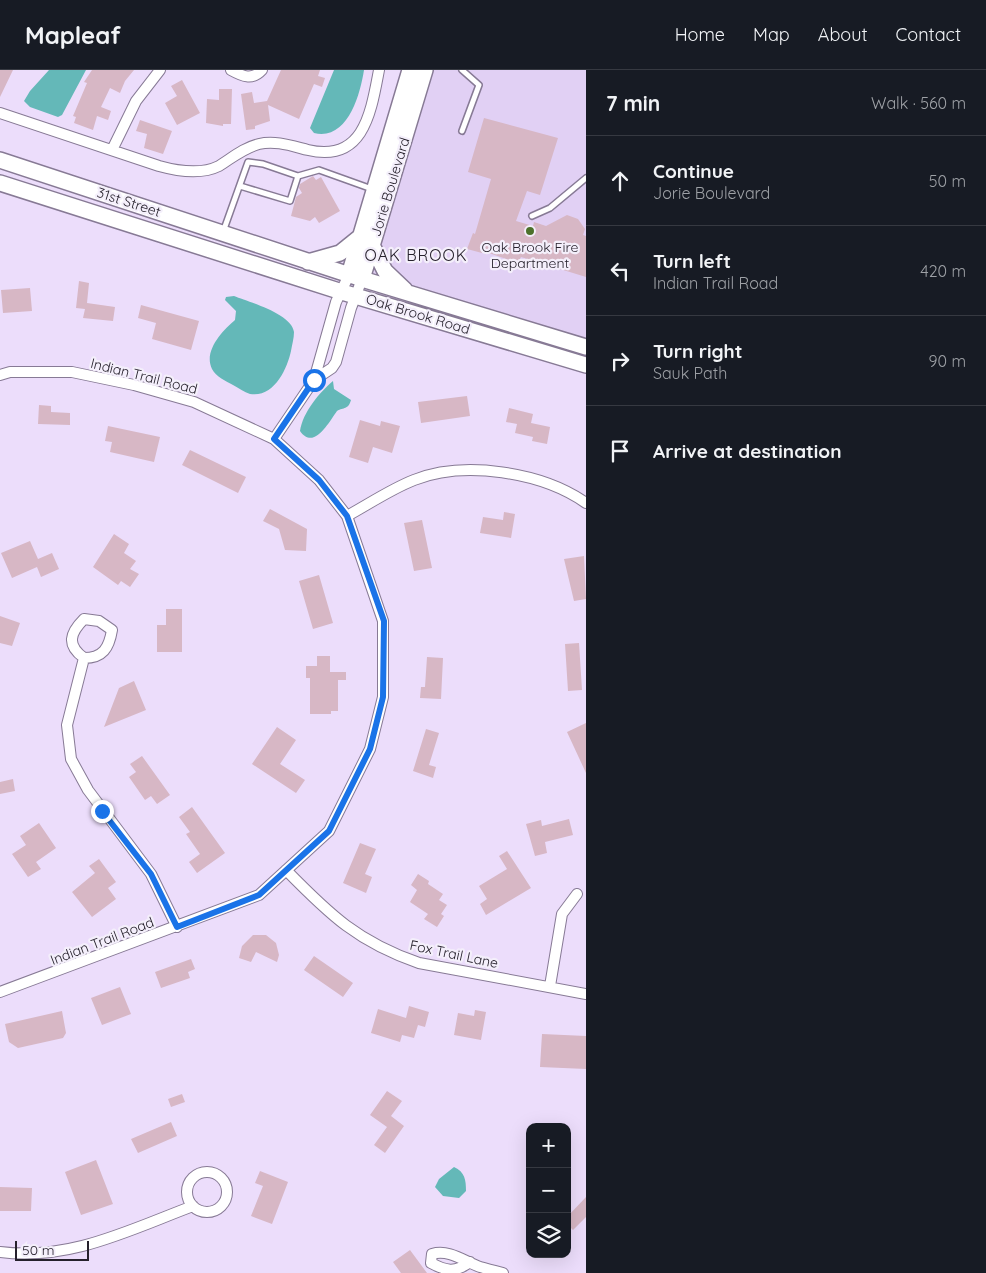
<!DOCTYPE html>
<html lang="en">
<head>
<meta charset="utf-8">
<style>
  :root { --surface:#171b24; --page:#20242c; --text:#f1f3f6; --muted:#9ea1a6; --line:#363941 }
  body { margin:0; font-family:Quicksand,sans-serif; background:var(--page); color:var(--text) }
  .controls { position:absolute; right:15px; bottom:15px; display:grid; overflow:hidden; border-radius:10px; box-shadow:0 5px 20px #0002 }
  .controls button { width:45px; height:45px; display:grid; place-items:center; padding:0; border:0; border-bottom:1px solid var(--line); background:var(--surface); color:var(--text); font:25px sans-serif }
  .scale { position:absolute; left:15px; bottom:12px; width:74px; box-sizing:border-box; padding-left:5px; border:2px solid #26212c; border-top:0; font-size:14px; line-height:18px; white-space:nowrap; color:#26212c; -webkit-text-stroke:4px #f4effb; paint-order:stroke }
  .stop { position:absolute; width:15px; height:15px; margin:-11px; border:4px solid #1a73e8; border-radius:50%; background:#fff }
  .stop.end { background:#1a73e8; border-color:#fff; box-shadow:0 1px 5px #0008 }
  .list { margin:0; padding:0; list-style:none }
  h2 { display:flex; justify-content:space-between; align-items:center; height:65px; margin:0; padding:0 20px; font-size:21px }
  h2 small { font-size:16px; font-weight:400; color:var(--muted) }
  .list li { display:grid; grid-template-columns:32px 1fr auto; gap:15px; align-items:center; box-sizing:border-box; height:90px; padding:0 20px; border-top:1px solid var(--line) }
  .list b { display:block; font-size:19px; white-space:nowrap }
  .list p { margin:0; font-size:16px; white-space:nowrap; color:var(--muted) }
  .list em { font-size:16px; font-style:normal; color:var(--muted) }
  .icon { flex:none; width:28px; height:28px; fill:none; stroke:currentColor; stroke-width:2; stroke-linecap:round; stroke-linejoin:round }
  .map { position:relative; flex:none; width:586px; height:1203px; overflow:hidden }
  header { display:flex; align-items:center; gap:30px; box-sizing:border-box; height:70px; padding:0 25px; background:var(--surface); border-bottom:1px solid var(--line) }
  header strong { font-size:24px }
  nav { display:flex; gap:28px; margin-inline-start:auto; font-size:18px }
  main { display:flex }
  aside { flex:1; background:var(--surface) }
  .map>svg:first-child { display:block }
  .built { fill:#e1d0f4 }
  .water { fill:#64b8b8 }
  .building { fill:#d7b7c5 }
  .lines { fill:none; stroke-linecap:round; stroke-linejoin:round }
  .lane-casing { stroke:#877a95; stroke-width:8 }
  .street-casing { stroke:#877a95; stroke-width:12 }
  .secondary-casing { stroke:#877a95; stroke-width:18 }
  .lane { stroke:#fff; stroke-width:5 }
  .street { stroke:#fff; stroke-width:10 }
  .secondary { stroke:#fff; stroke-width:15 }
  .route { stroke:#1a73e8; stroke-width:6 }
  .poi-dot { fill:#4c712b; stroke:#f4effb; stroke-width:2 }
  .labels { text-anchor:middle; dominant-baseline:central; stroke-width:4.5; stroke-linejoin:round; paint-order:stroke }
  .street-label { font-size:14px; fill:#26212c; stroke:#f4effb }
  .poi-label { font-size:14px; fill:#26212c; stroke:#f4effb }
  .quarter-label { font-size:16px; letter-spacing:1px; fill:#26212c; stroke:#f4effb }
</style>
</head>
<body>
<header>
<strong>Mapleaf</strong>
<nav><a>Home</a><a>Map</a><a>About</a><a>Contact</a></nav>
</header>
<main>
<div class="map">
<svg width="586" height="1203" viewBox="0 0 586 1203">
  <rect width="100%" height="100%" fill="#ecddfb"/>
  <path class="built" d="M431,0H586V271L367,206Z"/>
  <path class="water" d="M49,0H86L62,45L58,47L30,37L24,31L30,21Z
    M334,0H364C360,26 347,71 314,63L310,58Z
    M234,226C249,232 292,244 294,262C294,268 292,275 291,281C287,299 274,328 250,324C244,322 239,318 233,315C226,311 216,307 212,299C203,281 223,260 235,250L236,241L225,230L226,227Z
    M333,311L334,319L351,330C348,340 344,337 337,341C329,352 314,381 300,361C303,342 319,323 333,311Z
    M454,1097C465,1102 466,1110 466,1121L459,1128L443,1126L435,1117L439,1109Z"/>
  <path class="building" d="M0,0H13L0,27Z
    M92,0H134L125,11L120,23L110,18L101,37L111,41L108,50L97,46L93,60L74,53L76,47L73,46L87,13L84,12Z
    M281,0H320L318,6L325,8L322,17L314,14L299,49L268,35L270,51L255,56V59L246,60L241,24L252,22L254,33L267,31Z
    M182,10L200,43L177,55L165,33L177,26L171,16Z
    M219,19H232L231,54H223V56L206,53L207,29L219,30Z
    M484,48L558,68L540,125L527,121L516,151L533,156L534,152L546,156L567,145L578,149L585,159L583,165L586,166V207L521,187L518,193L483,181L482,183L467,179L473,163L475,164L491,109L468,102Z
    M140,50L172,61L163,84L144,78L147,64L136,61Z
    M313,106L316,110L321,107L340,141L319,153L315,147L310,151L291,146L296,127L302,123L299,118L300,114Z
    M79,211L89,213L87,233L115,237L113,251L83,248L85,239L76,238Z
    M30,218L32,241L3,243L1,220Z
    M141,235L199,251L191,280L152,269L156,253L138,248Z
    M467,326L470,346L421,353L418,332Z
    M39,335L51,336V342L70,343V355L38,354Z
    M509,338L533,344L531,353L550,357L547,374L532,371L533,367L515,363L517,354L506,352Z
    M360,350L380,356L381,351L400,356L392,383L373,377L368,393L349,387Z
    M108,356L160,367L154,392L110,382L112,372L105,371Z
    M190,380L246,407L238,423L182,395Z
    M270,439L307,459L306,481L285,480L279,459L263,451Z
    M504,442L515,444L511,468L480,463L483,447L503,450Z
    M422,450L432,498L414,501L404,453Z
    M114,464L129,474L124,483L136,491L130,499L139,504L130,517L121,511L118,515L93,497Z
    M30,471L38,489L52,483L59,499L41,507L37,497L12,508L1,483Z
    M584,486L586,529L574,531L564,489Z
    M319,505L333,553L313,559L299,511Z
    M166,539H182V582H157V555H166Z
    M0,546L20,553L12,576L0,573Z
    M579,573L582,620L568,621L565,574Z
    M317,586H330V602H346V610H338V641H331V644H310V608H306V596H317Z
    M427,587L443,588L441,629L420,628L421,617H425Z
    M134,611L146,640L104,657L119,618Z
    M586,653V703L567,662Z
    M277,657L296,670L280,694L305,710L296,723L252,694Z
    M426,659L439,663L429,695L436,697L433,708L413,701Z
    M142,686L170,725L157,734L151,726L145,730L129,707L136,702L130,694Z
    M13,709L15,721L0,724V712Z
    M192,737L225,783L197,803L189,792L200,784L186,764L190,762L179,747Z
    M569,749L573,765L545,772L547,783L535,786L526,754L541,750L542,756Z
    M39,753L56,778L36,792L41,799L28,807L12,784L26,775L20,766Z
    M360,773L376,779L365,804L372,807L366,823L343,813Z
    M507,781L531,818L486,845L480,834L487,829L479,816L507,799L499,786Z
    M99,789L116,812L108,818L116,829L92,847L72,822L95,803L89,796Z
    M418,804L429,811L428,814L443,824L439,830L447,835L441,844L444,846L437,857L424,849L428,844L410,832L417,820L411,815Z
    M253,865H266L276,873L279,885L277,892L256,882L251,892L239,888L242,876Z
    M314,886L353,913L343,927L304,900Z
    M191,889L195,899L188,902L190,908L161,918L155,902Z
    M120,917L131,944L102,955L91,928Z
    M409,936L429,942L425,957L418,955L414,968L402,965L400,972L371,963L378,939L406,948Z
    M475,940L486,942L481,970L454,965L458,943L474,946Z
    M62,941L66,963L63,968L18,978L9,972L5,954Z
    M542,964L586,966V999L540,997Z
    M387,1021L402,1031L391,1046L404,1056L385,1083L374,1075L387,1057L370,1045Z
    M182,1024L185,1032L171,1037L168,1029Z
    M171,1052L177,1066L138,1083L131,1069Z
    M96,1090L113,1134L81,1145L65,1102Z
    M260,1101L288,1112L272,1154L251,1146L263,1116L255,1113Z
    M0,1117L32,1118L31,1141H0Z
    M586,1127V1147L573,1160L567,1154V1147Z
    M410,1180L427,1203H401L393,1192Z"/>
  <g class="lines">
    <g class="lane-casing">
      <path id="lane" d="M462,0L479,15L462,61
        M240,116L290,131L298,106
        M532,146L550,138L586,108
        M223,162L248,92L263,94L298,106L319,100L372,119"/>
    </g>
    <g class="street-casing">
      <path id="street" d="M231,0C242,6 252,11 262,0
        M0,43L159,96C177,101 201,105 219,96C232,88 243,78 259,74C275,70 292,76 308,80C364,93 371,42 379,0
        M112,80L136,31L160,0
        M0,305L10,302H72L134,315L194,332L274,369L319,410L347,446L383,551V627L370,679L329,761L259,825L0,922
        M314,310L332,298L336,292L351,238L362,209
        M274,369L314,310L336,232L349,205
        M347,446C369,434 391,419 414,410C464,390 542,402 586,433
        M84,588C66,575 70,563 84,549L99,551L112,560C109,578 103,588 84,588L67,655L71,689L88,720L151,804L177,857
        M286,800C330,845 358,872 419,893L586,924
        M550,916L562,844L577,824
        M187 1122a20 20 0 1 1 40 0a20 20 0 1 1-40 0Z
        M0,1182C70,1191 129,1160 193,1136
        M470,1192C455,1203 446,1201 431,1193L432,1184C449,1179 464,1191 480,1197C487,1199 495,1201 503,1203"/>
    </g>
    <g class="secondary-casing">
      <path id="secondary" d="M0,90L362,209L586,277
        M0,113L342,222L586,295
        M372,175L385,201L405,220
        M308,192L340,183L361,166
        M349,205L410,0
        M362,209L425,0"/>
    </g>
    <use href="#lane" class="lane"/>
    <use href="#street" class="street"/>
    <use href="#secondary" class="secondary"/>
  </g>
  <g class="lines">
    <path class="route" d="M102,741L151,804L177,857L259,825L329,761L370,679L383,627L384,551L347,446L319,410L274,369L314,310"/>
  </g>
  <circle class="poi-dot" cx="530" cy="161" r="5"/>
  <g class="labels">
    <g class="street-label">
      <text transform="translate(390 117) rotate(-73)">Jorie Boulevard</text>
      <text transform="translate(129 132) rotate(18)">31st Street</text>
      <text transform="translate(418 244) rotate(17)">Oak Brook Road</text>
      <text transform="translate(144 306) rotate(14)">Indian Trail Road</text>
      <text transform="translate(102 871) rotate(-21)">Indian Trail Road</text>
      <text transform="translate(454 884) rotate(12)">Fox Trail Lane</text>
    </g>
    <g class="poi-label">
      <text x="530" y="177">Oak Brook Fire<tspan x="530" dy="16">Department</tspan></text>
    </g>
    <g class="quarter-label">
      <text x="416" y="185">OAK BROOK</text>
    </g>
  </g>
</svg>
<div class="controls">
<button>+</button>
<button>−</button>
<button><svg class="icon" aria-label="layers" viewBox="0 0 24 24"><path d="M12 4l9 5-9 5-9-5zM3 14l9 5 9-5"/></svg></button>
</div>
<div class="scale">50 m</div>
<div class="stop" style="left:314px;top:310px"></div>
<div class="stop end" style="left:102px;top:741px"></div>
</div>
<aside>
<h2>7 min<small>Walk · 560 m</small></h2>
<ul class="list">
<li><svg class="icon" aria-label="ahead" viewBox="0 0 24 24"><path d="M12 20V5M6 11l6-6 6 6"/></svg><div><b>Continue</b><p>Jorie Boulevard</p></div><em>50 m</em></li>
<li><svg class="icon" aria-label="left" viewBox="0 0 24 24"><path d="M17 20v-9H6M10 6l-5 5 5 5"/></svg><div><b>Turn left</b><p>Indian Trail Road</p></div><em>420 m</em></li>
<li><svg class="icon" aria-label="right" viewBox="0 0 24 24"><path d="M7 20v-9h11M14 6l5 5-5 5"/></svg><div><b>Turn right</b><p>Sauk Path</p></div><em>90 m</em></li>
<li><svg class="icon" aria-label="arrive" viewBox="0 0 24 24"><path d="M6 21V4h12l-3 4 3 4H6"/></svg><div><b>Arrive at destination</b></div></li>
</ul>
</aside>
</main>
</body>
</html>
